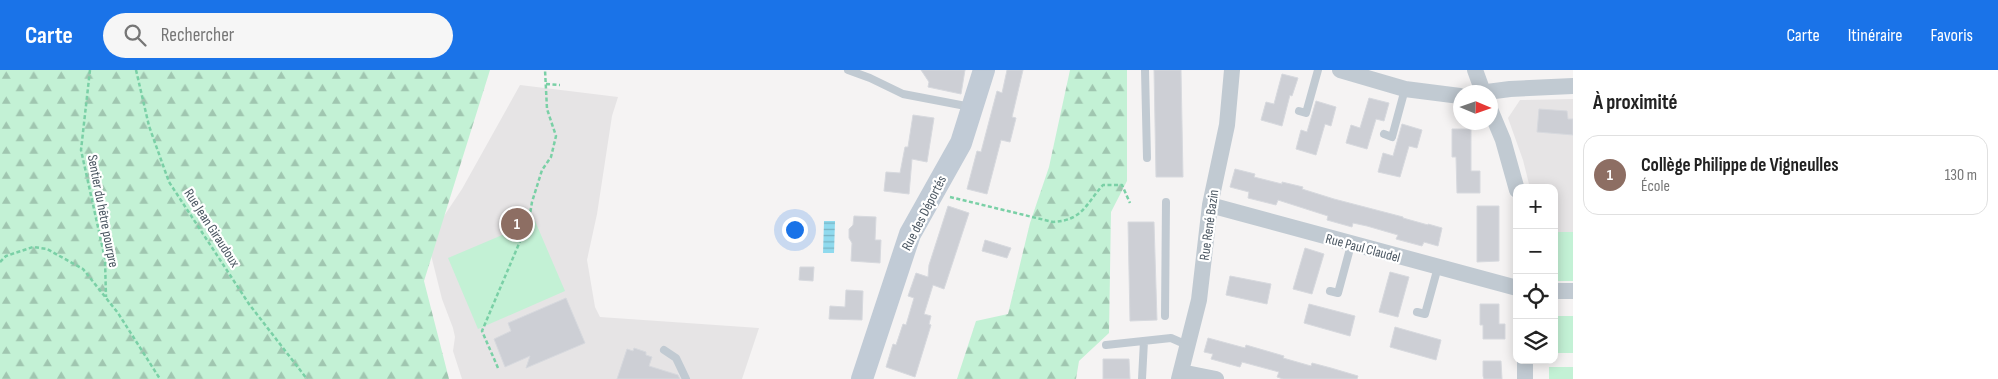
<!DOCTYPE html>
<html lang="fr">
<head>
<meta charset="utf-8">
<style>
  :root { --surface:#fff; --page:#f6f6f6; --text:#222; --muted:#767676; --line:#e0e0e0; --accent:#1a73e8 }
  body { margin:0; font-family:"Sofia Sans Condensed",sans-serif; background:var(--page); color:var(--text) }
  .controls { position:absolute; right:15px; bottom:15px; display:grid; overflow:hidden; border-radius:10px; box-shadow:0 2px 12px #0003 }
  .controls button { width:45px; height:45px; display:grid; place-items:center; padding:0; border:0; border-bottom:1px solid var(--line); background:var(--surface); color:var(--text); font:25px sans-serif }
  .compass { position:absolute; left:1453px; top:15px; width:45px; height:45px; border-radius:50%; background:var(--surface); box-shadow:0 2px 12px #0003; rotate:92deg }
  .you { position:absolute; left:794px; top:159px; width:18px; height:18px; margin:-12px; border:4px solid #fff; border-radius:50%; background:#1a73e8; box-shadow:0 0 0 8px #1a73e833 }
  .badge { display:grid; place-items:center; width:32px; height:32px; border-radius:50%; background:var(--accent); color:#fff; font-size:16px; font-weight:700 }
  .pin { position:absolute; translate:-50% -50%; border:2px solid #fff; box-shadow:0 1px 5px #0006 }
  .list { margin:0; padding:0; list-style:none }
  h2 { display:flex; justify-content:space-between; align-items:center; height:65px; margin:0; padding:0 20px; font-size:21px }
  h2 small { font-size:16px; font-weight:400; color:var(--muted) }
  .list li { display:grid; grid-template-columns:32px 1fr auto; gap:15px; align-items:center; box-sizing:border-box; height:80px; margin:0 10px 10px; padding:0 10px; border:1px solid var(--line); border-radius:15px }
  .list b { display:block; font-size:19px; white-space:nowrap }
  .list p { margin:0; font-size:16px; white-space:nowrap; color:var(--muted) }
  .list em { font-size:16px; font-style:normal; color:var(--muted) }
  .icon { flex:none; width:28px; height:28px; fill:none; stroke:currentColor; stroke-width:2; stroke-linecap:round; stroke-linejoin:round }
  .map { position:relative; flex:none; width:1573px; height:309px; overflow:hidden }
  header { display:flex; align-items:center; gap:30px; box-sizing:border-box; height:70px; padding:0 25px; background:var(--accent); color:#fff }
  header strong { font-size:24px }
  nav { display:flex; gap:28px; margin-inline-start:auto; font-size:18px }
  .search { width:350px; height:45px; background:var(--page); display:flex; align-items:center; gap:12px; box-sizing:border-box; padding:0 18px; border-radius:28px; color:var(--muted); font-size:19px }
  main { display:flex }
  aside { flex:1; background:var(--surface) }
  .map>svg:first-child { display:block }
  .education { fill:#e6e4e5 }
  .green { fill:#c3f1d5 }
  .forest { fill:url(#forest-firs) }
  .water { fill:url(#water-rules) }
  .building { fill:#cdcfd5; stroke:#d7d9de }
  .lines { fill:none; stroke-linecap:round; stroke-linejoin:round }
  .path { stroke:#7ad0a6; stroke-width:2.5; stroke-dasharray:4 2.5; stroke-linecap:butt }
  .lane { stroke:#c1cad2; stroke-width:8 }
  .street { stroke:#c1cad2; stroke-width:16 }
  .secondary { stroke:#c1cbd6; stroke-width:22 }
  .labels { text-anchor:middle; dominant-baseline:central; stroke-width:4.5; stroke-linejoin:round; paint-order:stroke }
  .street-label { font-size:14px; fill:#4a5661; stroke:#fff }
</style>
</head>
<body>
<header>
<strong>Carte</strong>
<div class="search"><svg class="icon" aria-label="search" viewBox="0 0 24 24"><circle cx="10" cy="10" r="6"/><path d="M15 15l6 6"/></svg>Rechercher</div>
<nav><a>Carte</a><a>Itinéraire</a><a>Favoris</a></nav>
</header>
<main>
<div class="map">
<svg width="1573" height="309" viewBox="0 0 1573 309">
  <defs>
    <pattern id="forest-firs" width="22" height="20" patternUnits="userSpaceOnUse" patternTransform="scale(1.25)"><rect width="22" height="20" fill="#c3f1d5"/><path d="M5 1l3.5 6h-7zM16 11l3.5 6h-7z" fill="#a0c6b0"/></pattern>
    <pattern id="water-rules" width="6" height="5" patternUnits="userSpaceOnUse" patternTransform="scale(1.25)"><rect width="6" height="5" fill="#90daee"/><path d="M0 2.5h6" fill="none" stroke="#78b4c4"/></pattern>
  </defs>
  <rect width="100%" height="100%" fill="#f5f3f3"/>
  <path class="education" d="M520,15L618,27L612,46L597,144L587,190L595,237L600,247L759,258L742,309H462L453,281L455,267L453,258L442,229L430,181L432,164L462,119Z
    M1573,29V162H1554V118H1530L1523,90L1508,48L1520,30Z"/>
  <path class="green" d="M535,151L565,221L478,259L448,188Z
    M1554,162H1573V211H1554Z
    M1554,246H1573V283H1554Z
    M1549,297H1573V309H1549Z"/>
  <path class="forest" d="M0,0H490L424,211L449,309H0Z
    M1070,0H1127V111L1111,142L1109,263L1079,291L1076,309H957L976,251L1008,244L1030,153L1049,97Z"/>
  <path class="water" d="M824,151H835L834,183H823Z"/>
  <path class="building" d="M921,0H965L961,24L928,17L929,12Z
    M1007,0H1023L1012,47L1016,48L1010,72L1001,70L987,124L967,119L977,81L981,82L997,21L1002,23Z
    M1154,0H1181L1183,107H1156Z
    M1282,4L1298,8L1292,26L1290,25L1282,56L1261,50L1266,32L1274,34Z
    M1369,28L1389,33L1384,51L1376,49L1367,79L1346,73L1351,55L1360,58Z
    M1316,31L1336,37L1331,56L1325,54L1316,85L1296,79L1301,60L1307,62Z
    M1539,39L1567,41L1568,49H1573V65L1537,62Z
    M913,45L934,48L927,92L912,89L909,124L884,121L886,102L900,103L905,77H908Z
    M1402,54L1422,60L1417,78L1409,76L1400,107L1378,102L1383,83L1393,86Z
    M1452,59H1471V101H1480V123H1457L1456,87H1452Z
    M1235,99L1255,104L1254,107L1282,114V112L1303,117L1302,119L1334,129L1403,147V148L1428,155V154L1442,158L1438,176L1424,172L1422,176L1396,169L1398,165L1367,156L1353,153L1352,157L1327,150L1328,146L1278,130L1276,135L1248,128L1249,122L1230,117Z
    M948,136L969,143L944,219L933,215L924,244L931,246L929,254L931,255L915,307L886,297L893,274L896,275L903,254L906,255L914,228L908,226L916,203L928,207L929,195Z
    M1477,136H1499V191L1477,192Z
    M854,146L876,147L875,170H881L880,193L851,191L852,173L849,168V159L853,155Z
    M1128,152H1154L1157,250L1130,251Z
    M985,170L1011,178L1007,188L982,181Z
    M1305,178L1324,184L1312,224L1293,219Z
    M800,197H814L813,211L799,210Z
    M1390,202L1409,207L1398,247L1379,242Z
    M1230,206L1271,214L1267,234L1226,225Z
    M846,220L863,221L862,250L829,249L830,236L845,237Z
    M566,228L585,273L526,298L530,286L505,297L494,269L511,261L508,253Z
    M1309,234L1355,246L1350,266L1304,253Z
    M1480,234H1499V254H1505V269H1483V255H1480Z
    M1395,257L1441,270L1436,290L1390,277Z
    M1208,268L1245,278L1246,275L1284,286L1283,288L1311,296L1312,293L1331,298L1358,306L1357,309H1283L1277,307L1279,302L1242,292L1240,297L1211,289L1213,284L1204,282Z
    M634,278L646,282V285L652,287L649,296L678,305L680,309H617L627,279L633,281Z
    M1103,289H1129L1130,309H1103Z
    M1483,291H1501L1502,309H1484L1483,306Z"/>
  <g class="lines">
    <path class="path" d="M90,0L81,80L105,189L106,227
      M136,0L149,56L169,112L249,234L307,309
      M546,14L560,15
      M950,127L1053,152C1083,150 1085,135 1103,115H1122L1130,133
      M0,192L6,186L33,177L47,179L83,199L118,243L160,309
      M498,298L482,261L529,150L532,132L542,100L551,87L556,66L547,39L545,0"/>
    <path class="lane" d="M848,0L870,8L903,24L971,37
      M1145,0L1147,88
      M1299,41L1306,43L1318,0
      M1384,64L1392,67L1405,19
      M1330,221L1338,223L1351,175
      M1417,242L1425,244L1438,197
      M1165,246L1166,132
      M1106,275L1171,268L1187,275
      M664,280L676,288L686,309
      M1142,309L1144,271"/>
    <path class="street" d="M1340,0L1405,19L1460,26
      M1475,0L1483,22
      M1487,22L1510,19L1573,16
      M1490,39L1503,70L1517,120
      M1210,135L1517,218
      M1554,221H1573
      M1525,290V309
      M1181,302L1216,309
      M1179,309L1199,230L1210,135L1227,55L1232,0"/>
    <path class="secondary" d="M862,309L910,164L961,73L984,0"/>
  </g>
  <g class="labels">
    <g class="street-label">
      <text transform="translate(103 141) rotate(79)">Sentier du hêtre pourpre</text>
      <text transform="translate(924 143) rotate(-63)">Rue des Déportés</text>
      <text transform="translate(1209 155) rotate(-82)">Rue René Bazin</text>
      <text transform="translate(212 158) rotate(57)">Rue Jean Giraudoux</text>
      <text transform="translate(1363 178) rotate(15)">Rue Paul Claudel</text>
    </g>
  </g>
</svg>
<div class="controls">
<button>+</button>
<button>−</button>
<button><svg class="icon" aria-label="locate" viewBox="0 0 24 24"><circle cx="12" cy="12" r="6"/><path d="M12 2v4M12 18v4M2 12h4M18 12h4"/></svg></button>
<button><svg class="icon" aria-label="layers" viewBox="0 0 24 24"><path d="M12 4l9 5-9 5-9-5zM3 14l9 5 9-5"/></svg></button>
</div>
<svg class="compass" viewBox="-18 -18 36 36"><path d="M0-13l5 13h-10z" fill="#e53935"/><path d="M0 13l5-13h-10z" fill="#767676"/></svg>
<div class="you"></div>
<div class="pin badge" style="left:517px;top:154px;background:#8d6e63">1</div>
</div>
<aside>
<h2>À proximité<small></small></h2>
<ul class="list">
<li><span class="badge" style="background:#8d6e63">1</span><div><b>Collège Philippe de Vigneulles</b><p>École</p></div><em>130 m</em></li>
</ul>
</aside>
</main>
</body>
</html>
